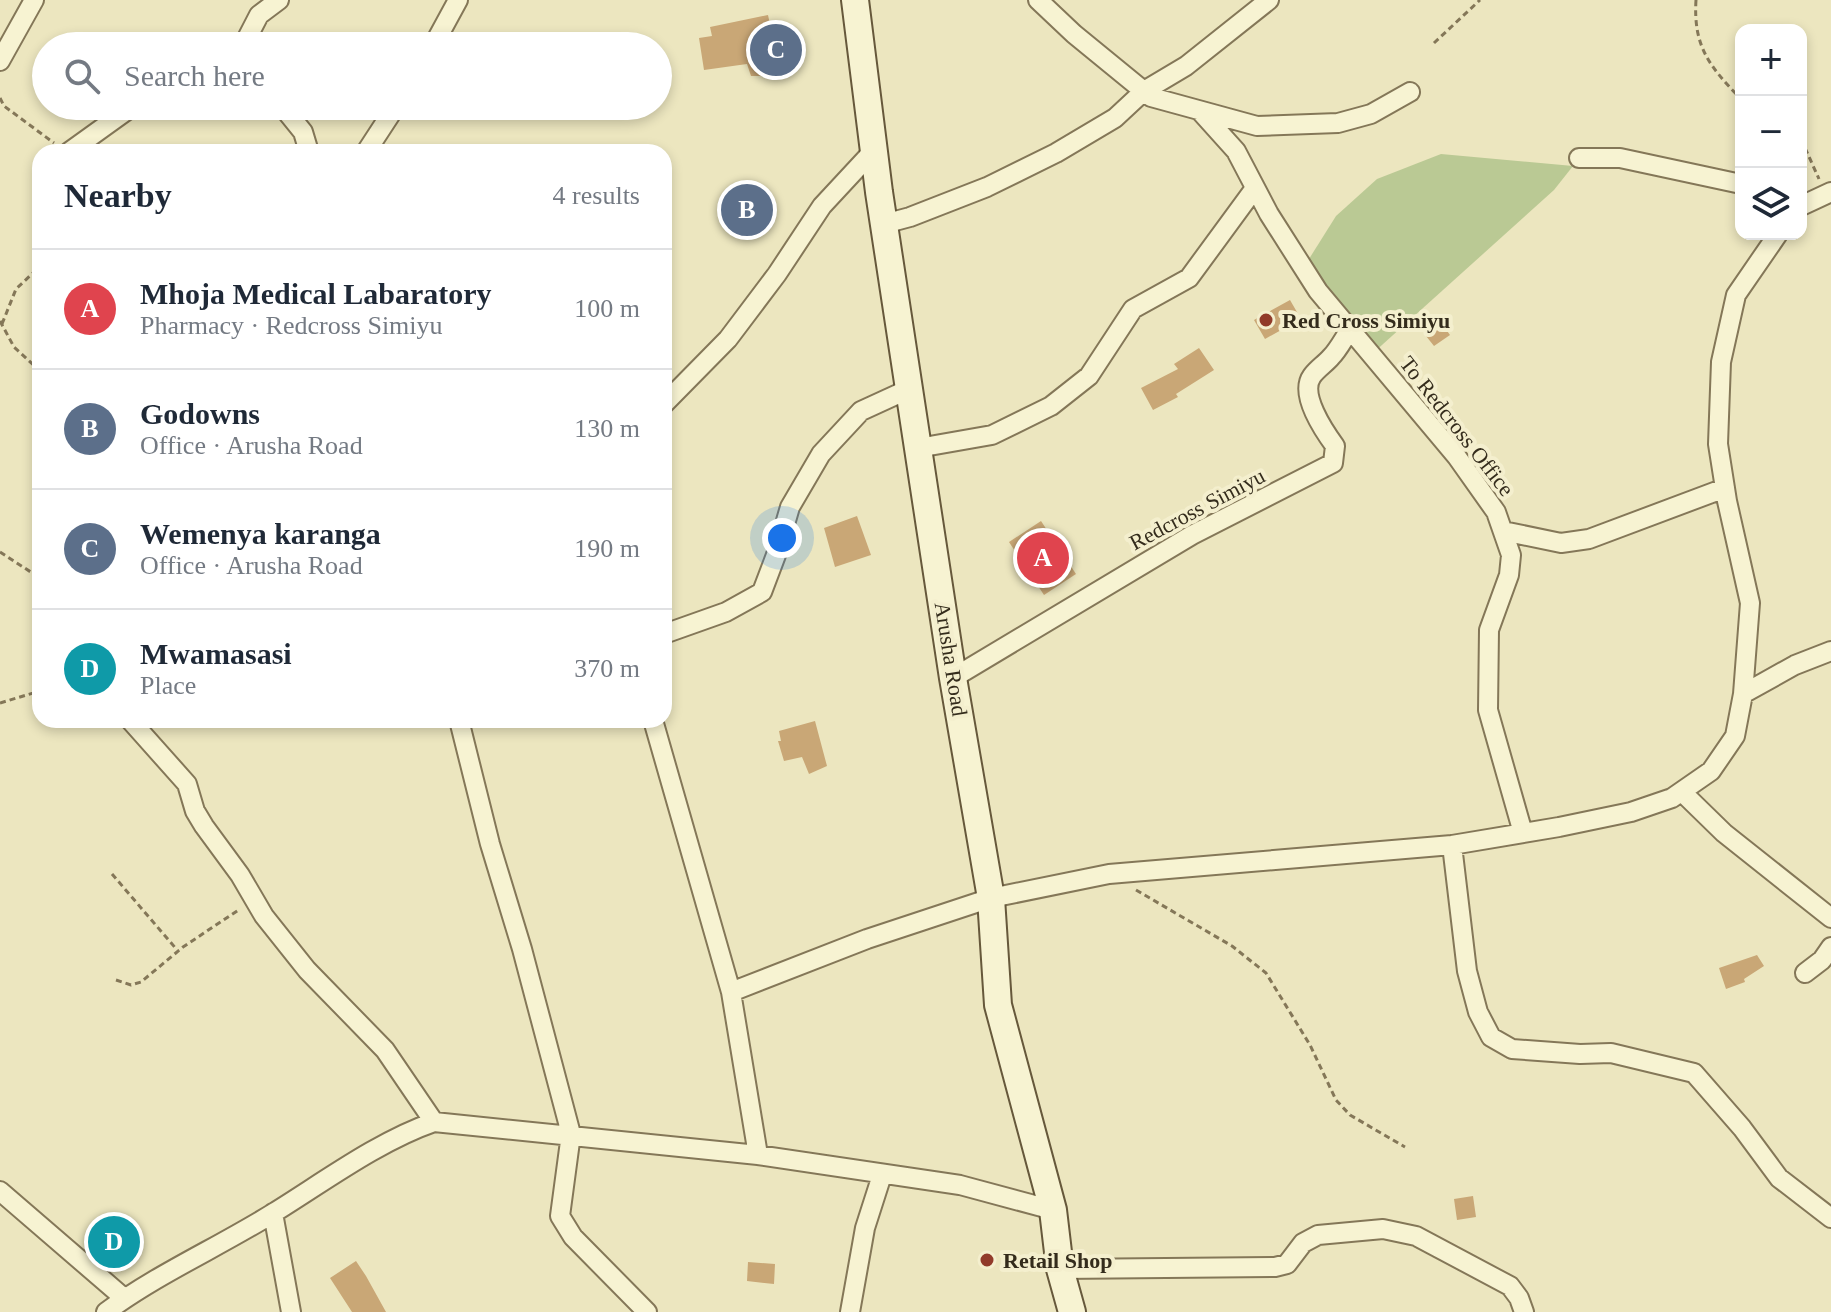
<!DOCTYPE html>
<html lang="en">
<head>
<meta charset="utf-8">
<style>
  :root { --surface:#fff; --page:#f2f2f3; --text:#1f2937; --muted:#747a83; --line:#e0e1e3; --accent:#0f766e }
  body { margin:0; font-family:"Times New Roman",serif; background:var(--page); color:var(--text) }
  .controls { position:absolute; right:24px; top:24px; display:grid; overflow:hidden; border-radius:16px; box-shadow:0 4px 12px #0003 }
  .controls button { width:72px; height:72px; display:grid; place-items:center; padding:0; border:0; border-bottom:2px solid var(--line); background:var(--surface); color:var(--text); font:40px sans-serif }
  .you { position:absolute; left:782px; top:538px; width:28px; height:28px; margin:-20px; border:6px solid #fff; border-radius:50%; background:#1a73e8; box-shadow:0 0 0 12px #1a73e833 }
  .badge { display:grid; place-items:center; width:52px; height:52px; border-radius:50%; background:var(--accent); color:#fff; font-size:26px; font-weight:700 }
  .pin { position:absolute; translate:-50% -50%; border:4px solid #fff; box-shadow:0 2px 8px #0006 }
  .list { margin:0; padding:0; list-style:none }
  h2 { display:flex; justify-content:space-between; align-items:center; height:104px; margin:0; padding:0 32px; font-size:34px }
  h2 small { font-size:26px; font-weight:400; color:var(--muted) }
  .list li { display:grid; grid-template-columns:52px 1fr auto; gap:24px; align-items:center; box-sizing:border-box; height:120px; padding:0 32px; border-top:2px solid var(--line) }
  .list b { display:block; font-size:30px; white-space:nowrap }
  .list p { margin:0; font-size:26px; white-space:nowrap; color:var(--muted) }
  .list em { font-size:26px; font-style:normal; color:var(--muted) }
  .icon { flex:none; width:44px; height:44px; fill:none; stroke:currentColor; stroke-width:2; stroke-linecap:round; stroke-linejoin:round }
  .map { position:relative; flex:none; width:1831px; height:1312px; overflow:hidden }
  .search { position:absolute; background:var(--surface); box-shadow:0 4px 12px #0003; left:32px; top:32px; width:640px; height:88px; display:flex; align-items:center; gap:20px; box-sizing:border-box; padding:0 28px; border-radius:44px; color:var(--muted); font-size:30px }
  .panel { position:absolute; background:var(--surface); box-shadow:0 4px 12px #0003; left:32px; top:144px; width:640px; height:584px; border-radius:24px }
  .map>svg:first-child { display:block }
  .green { fill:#bac994 }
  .building { fill:#c9a776 }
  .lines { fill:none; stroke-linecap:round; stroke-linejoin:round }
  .street-casing { stroke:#847758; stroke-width:22 }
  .secondary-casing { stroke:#66583b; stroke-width:30 }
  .path { stroke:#847758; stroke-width:3; stroke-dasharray:6 4; stroke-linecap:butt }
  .street { stroke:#f7f3d2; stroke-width:18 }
  .secondary { stroke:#f7f3d2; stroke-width:26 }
  .poi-dot { fill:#913b2a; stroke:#f4efce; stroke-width:3 }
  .labels { text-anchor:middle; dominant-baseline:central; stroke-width:8; stroke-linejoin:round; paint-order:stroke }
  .poi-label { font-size:22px; font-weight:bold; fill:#342c1c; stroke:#f4efce; text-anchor:start }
  .street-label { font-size:22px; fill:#342c1c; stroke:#f4efce }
</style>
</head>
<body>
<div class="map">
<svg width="1831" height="1312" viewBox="0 0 1831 1312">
  <rect width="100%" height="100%" fill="#ece6bf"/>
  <path class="green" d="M1441,154L1573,166L1554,190L1372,354L1309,259L1336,216L1377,179Z"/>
  <path class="building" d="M768,15L778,62L779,76H751L747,64L704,70L699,38L712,36L710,27Z
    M1290,300L1301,319L1265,339L1254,320Z
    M1442,324L1450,335L1434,346L1426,336Z
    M1199,348L1214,370L1176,394L1178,397L1153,410L1141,388L1178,369L1174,364Z
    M857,516L871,555L835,567L824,528Z
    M1041,521L1076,574L1044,595L1009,542Z
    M815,721L827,766L809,774L802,757L784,761L778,741H781L779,731Z
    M1757,955L1764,966L1744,979L1745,982L1726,989L1719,968Z
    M1473,1196L1476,1217L1457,1220L1454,1199Z
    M110,1224L117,1234L126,1229L138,1248L111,1269L90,1237Z
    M356,1261L366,1276L386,1312H352L330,1278Z
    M748,1262L775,1264L774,1284L747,1281Z"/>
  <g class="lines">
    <g class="street-casing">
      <path id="street" d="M1038,0L1074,34L1151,97L1257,126L1338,123L1371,114L1410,92
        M243,46L259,15L279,0
        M433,46L458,0
        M0,61L34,0
        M282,106L303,132L309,152
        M1200,111L1236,151L1269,214L1318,291L1457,457L1496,512L1511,555L1509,575L1489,630L1488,710L1523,833
        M69,152L133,106
        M366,152L396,106
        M1579,158H1620L1741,184
        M1801,206L1831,192
        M884,224L910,217L987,187L1056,153L1115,118L1144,91L1186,66L1269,0
        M664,404L728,339L777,274L822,206L874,150
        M918,448L992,435L1051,406L1089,376L1133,309L1189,278L1255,188
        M1503,531L1561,543L1589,539L1725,488
        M664,634L726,612L762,592L776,555L790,507L821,454L861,411L909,389
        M953,678L1192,535L1333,463L1335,446C1324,431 1299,394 1312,376C1317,369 1325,364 1331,357C1338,350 1343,340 1349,331
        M1743,694L1795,665L1831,651
        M130,720L187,784L195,811L204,826L240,875L264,916L307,970L385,1050L434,1122
        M459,720L490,844L522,949L571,1134L560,1216L573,1237L647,1312
        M653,720L731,992L758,1155
        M1682,792L1724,833L1831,918
        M1452,845L1467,971L1478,1012L1491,1037L1512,1049L1580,1054L1611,1053L1694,1073L1742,1128L1779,1178L1831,1218
        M1805,973L1822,960L1831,947
        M731,992L867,939L991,898L1109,874L1452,845L1559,827L1631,812L1672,798L1711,771L1735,736L1743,694L1750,603L1727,501L1718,444L1721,362L1736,295L1778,234
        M0,1191L124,1298
        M273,1213L291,1312
        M1060,1269L1275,1267L1287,1264L1303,1243L1318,1235L1383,1229L1416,1236L1510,1286L1519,1298L1524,1312
        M106,1312C159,1273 219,1247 275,1212C325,1181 379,1141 434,1122L758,1155L960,1185L1053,1210
        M850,1312L865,1228L882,1175"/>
    </g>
    <g class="secondary-casing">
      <path id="secondary" d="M855,0L879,192L953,678L991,898L998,1005L1053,1210L1060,1269L1072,1312"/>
    </g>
    <path class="path" d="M1696,0C1693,47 1710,67 1741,99
      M1434,43L1480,0
      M0,98L4,106L54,143
      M1801,139L1819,179
      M0,321L14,347L40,371
      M2,324L16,289L33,273L40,260
      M0,552L40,578
      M0,703L40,691
      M112,874L178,951
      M1136,890L1232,946L1266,973L1310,1045L1336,1100L1350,1115L1405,1147
      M116,980L131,985L141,982L183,947L240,909"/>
    <use href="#street" class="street"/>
    <use href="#secondary" class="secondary"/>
  </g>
  <g class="poi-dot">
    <circle cx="1266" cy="320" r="8"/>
    <circle cx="987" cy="1260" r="8"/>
  </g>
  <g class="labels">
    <g class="poi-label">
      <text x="1282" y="320">Red Cross Simiyu</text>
      <text x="1003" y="1260">Retail Shop</text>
    </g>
    <g class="street-label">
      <text transform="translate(1457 426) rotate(52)">To Redcross Office</text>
      <text transform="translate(1197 509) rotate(-28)">Redcross Simiyu</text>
      <text transform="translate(951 659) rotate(81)">Arusha Road</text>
    </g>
  </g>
</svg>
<div class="controls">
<button>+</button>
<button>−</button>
<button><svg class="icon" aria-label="layers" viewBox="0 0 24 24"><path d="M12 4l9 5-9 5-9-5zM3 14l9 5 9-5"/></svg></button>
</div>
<div class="you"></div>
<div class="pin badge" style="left:1043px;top:558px;background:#e0444e">A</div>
<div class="pin badge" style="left:747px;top:210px;background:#5c6f8a">B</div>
<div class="pin badge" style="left:776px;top:50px;background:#5c6f8a">C</div>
<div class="pin badge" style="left:114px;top:1242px;background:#0f9aa8">D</div>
<div class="search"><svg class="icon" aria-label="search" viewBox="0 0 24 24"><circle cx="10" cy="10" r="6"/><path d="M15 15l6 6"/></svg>Search here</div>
<section class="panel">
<h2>Nearby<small>4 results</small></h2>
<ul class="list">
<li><span class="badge" style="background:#e0444e">A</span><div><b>Mhoja Medical Labaratory</b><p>Pharmacy · Redcross Simiyu</p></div><em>100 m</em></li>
<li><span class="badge" style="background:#5c6f8a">B</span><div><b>Godowns</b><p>Office · Arusha Road</p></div><em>130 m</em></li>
<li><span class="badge" style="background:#5c6f8a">C</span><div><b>Wemenya karanga</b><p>Office · Arusha Road</p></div><em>190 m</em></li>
<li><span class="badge" style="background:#0f9aa8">D</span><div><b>Mwamasasi</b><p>Place</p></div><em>370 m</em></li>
</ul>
</section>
</div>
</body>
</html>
